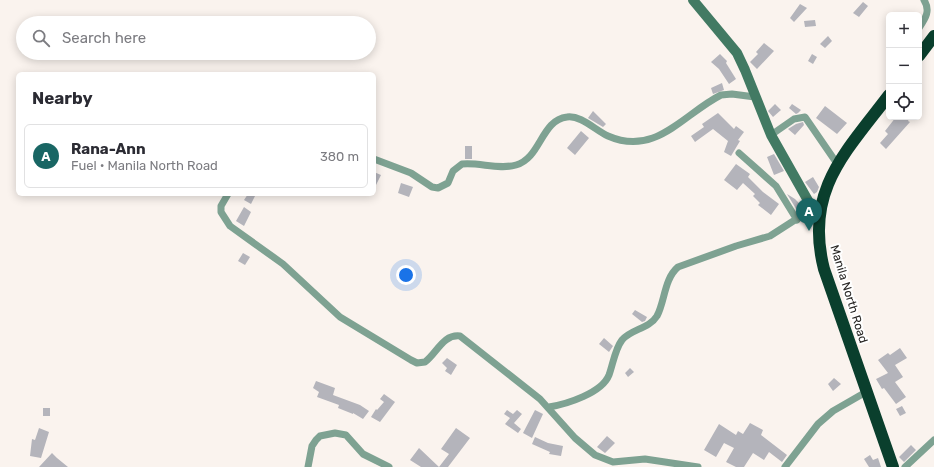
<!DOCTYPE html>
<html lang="en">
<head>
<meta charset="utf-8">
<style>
  :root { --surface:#fff; --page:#f2f2f3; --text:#2b2b33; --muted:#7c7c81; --line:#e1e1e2; --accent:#196664 }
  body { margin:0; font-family:Rubik,sans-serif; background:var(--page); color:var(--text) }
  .controls { position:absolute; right:12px; top:12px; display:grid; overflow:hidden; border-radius:6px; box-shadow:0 2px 10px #0003 }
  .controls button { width:36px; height:36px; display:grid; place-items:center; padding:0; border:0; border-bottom:1px solid var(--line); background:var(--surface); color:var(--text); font:20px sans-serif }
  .you { position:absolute; left:406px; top:275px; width:14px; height:14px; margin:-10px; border:3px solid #fff; border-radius:50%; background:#1a73e8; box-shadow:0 0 0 6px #1a73e833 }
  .badge { display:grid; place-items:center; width:26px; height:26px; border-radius:50%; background:var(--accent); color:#fff; font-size:13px; font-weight:700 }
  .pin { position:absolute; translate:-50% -33px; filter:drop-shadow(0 1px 2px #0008) }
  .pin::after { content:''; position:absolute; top:21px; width:14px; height:12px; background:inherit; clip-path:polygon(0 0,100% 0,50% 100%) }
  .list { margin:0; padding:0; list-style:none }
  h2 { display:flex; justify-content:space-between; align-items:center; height:52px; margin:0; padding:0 16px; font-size:17px }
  h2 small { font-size:13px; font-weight:400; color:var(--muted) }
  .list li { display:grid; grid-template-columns:26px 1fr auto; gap:12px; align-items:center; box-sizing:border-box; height:64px; margin:0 8px 8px; padding:0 8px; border:1px solid var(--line); border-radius:6px }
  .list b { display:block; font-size:15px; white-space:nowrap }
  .list p { margin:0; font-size:13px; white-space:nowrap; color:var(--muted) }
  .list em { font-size:13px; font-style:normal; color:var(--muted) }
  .icon { flex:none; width:22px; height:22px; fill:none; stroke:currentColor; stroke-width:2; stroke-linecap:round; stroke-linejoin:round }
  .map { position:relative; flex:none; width:934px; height:467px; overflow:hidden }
  .search { position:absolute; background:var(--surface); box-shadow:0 2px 10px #0003; left:16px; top:16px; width:360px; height:44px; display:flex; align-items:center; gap:10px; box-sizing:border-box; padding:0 14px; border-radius:22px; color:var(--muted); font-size:15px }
  .panel { position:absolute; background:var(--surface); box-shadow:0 2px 10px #0003; left:16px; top:72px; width:360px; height:124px; border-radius:6px }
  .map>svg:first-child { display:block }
  .building { fill:#b4b4bb }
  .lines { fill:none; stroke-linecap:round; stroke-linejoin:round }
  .street { stroke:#7ea292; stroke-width:7 }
  .secondary { stroke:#427a63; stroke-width:10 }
  .highway { stroke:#0a3f2d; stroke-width:12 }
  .labels { text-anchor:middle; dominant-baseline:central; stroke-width:4; stroke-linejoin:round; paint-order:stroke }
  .street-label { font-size:12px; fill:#292725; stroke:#fff }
</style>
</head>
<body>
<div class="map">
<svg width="934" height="467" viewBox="0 0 934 467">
  <rect width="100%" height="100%" fill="#faf3ee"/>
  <path class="building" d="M863,2L868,6L859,17L853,13Z
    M800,4L807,8L794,22L790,18Z
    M815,20L816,26L805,27L804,21Z
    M828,36L832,41L825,48L820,44Z
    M764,43L774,51L757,69L750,62L758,54L756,52Z
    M720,54L727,61L726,63L736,79L729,84L719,69L711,62Z
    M812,54L817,57L813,64L808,61Z
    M722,83L724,90L713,94L711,88Z
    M775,104L781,110L773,117L768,111Z
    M792,104L801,110L798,113L796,114L789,108Z
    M825,106L847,123L837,134L816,118Z
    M593,111L606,124L603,127L588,118Z
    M718,113L734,129L736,126L744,132L738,140L740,141L731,156L724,152L728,141L713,129L695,142L691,136L704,127L702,124Z
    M896,117H910L908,121L910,122L886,149L880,143L888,134L885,131Z
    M803,122L804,125L795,135L788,129L796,124Z
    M581,131L589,138L575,155L567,148Z
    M465,146H472V159H465Z
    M774,154L784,171L774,175L767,157Z
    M736,164L750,174L748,177L763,192L779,204L771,215L758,205L760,203L753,196L755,194L743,183L737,190L724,180Z
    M374,172L381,175L374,189Z
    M813,177L819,187L817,192L814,194L805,182Z
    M401,183L413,187L409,197L398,193Z
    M248,194L255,196L251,204L244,200Z
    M787,194L795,199L804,208L798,212Z
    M244,207L251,212L244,226L236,221Z
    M243,253L250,257L245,265L238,261Z
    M635,310L647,317L645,321L642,322L632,314Z
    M604,338L613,346L609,352L599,344Z
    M900,348L907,358L895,365L903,377L895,382L906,397L896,404L884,388L882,389L876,379L888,373L878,360L888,353L890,355Z
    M447,358L457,365L451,375L445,371L447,368L442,363Z
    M630,368L634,372L628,377L625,373Z
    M834,378L841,384L833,391L828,384Z
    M316,381L335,388L333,395L360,405L369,411L363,419L353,413V414L338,408L339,405L317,397L319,392L313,388Z
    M384,394L395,402L380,422L371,417L376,409L377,410L384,402L380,399Z
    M902,406L906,413L900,416L896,409Z
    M43,408H50V416H43Z
    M507,410L513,414L517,410L522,414L514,423L521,429L518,433L505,424L510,418L504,414Z
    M535,410L543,414L532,438L523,433Z
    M750,423L763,430L761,435L787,455L782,462L769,452L764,460L753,453L744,467H736L726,462L734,448L724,443L716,457L704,450L719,424L736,435L738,431L743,434Z
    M39,428L49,432L41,458L30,456L32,439L35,440Z
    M456,428L470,438L448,467H421L410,460L419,448L439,467L449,454L441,449Z
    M607,436L615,443L605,453L597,447Z
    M535,437L548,443L563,446L561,456L549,454L550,452L532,444Z
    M911,445L916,450L904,462L899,457Z
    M52,453L57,458L68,467H39Z
    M870,455L873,460L878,458L881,467H869L864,459Z"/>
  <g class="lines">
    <path class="street" d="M919,28C925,19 931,11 924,0
      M771,135L794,119L805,117L838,165
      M739,153L776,186L797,220
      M374,159L411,173L432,187L438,188L448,183L453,171L462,164C479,162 499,170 516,165C541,158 541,120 567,117C581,115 595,130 608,136C656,157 683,114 721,95L732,94L755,97
      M228,194L221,206V212L230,226L283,264L340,317L411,360L417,363L425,362C437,353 443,334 460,336L540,399L575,438L595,455L613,462L645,459L698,467
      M549,407C567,404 602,393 609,375C613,364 615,349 622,340C631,329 649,329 657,316C665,301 664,279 678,267L736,246L770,236L812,209
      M308,467L312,446L316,440L320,436L335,433L346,435L363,454L389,467
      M785,467L818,424L833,411L866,392
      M905,467L934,440"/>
    <path class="secondary" d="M693,0L737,53L745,70L771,135L819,220"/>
    <path class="highway" d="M919,56L934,36
      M889,95C845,153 804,191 824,269L893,467"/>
  </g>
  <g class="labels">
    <g class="street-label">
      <text transform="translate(849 294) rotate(73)">Manila North Road</text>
    </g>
  </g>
</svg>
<div class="controls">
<button>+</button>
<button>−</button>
<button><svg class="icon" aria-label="locate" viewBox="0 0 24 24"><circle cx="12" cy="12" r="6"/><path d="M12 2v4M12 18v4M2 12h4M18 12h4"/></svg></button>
</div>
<div class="you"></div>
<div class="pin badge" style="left:809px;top:231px">A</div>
<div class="search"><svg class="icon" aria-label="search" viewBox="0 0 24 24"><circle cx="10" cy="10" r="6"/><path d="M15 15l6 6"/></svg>Search here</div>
<section class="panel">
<h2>Nearby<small></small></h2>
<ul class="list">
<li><span class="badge">A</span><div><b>Rana-Ann</b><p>Fuel · Manila North Road</p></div><em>380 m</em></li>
</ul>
</section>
</div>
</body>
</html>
